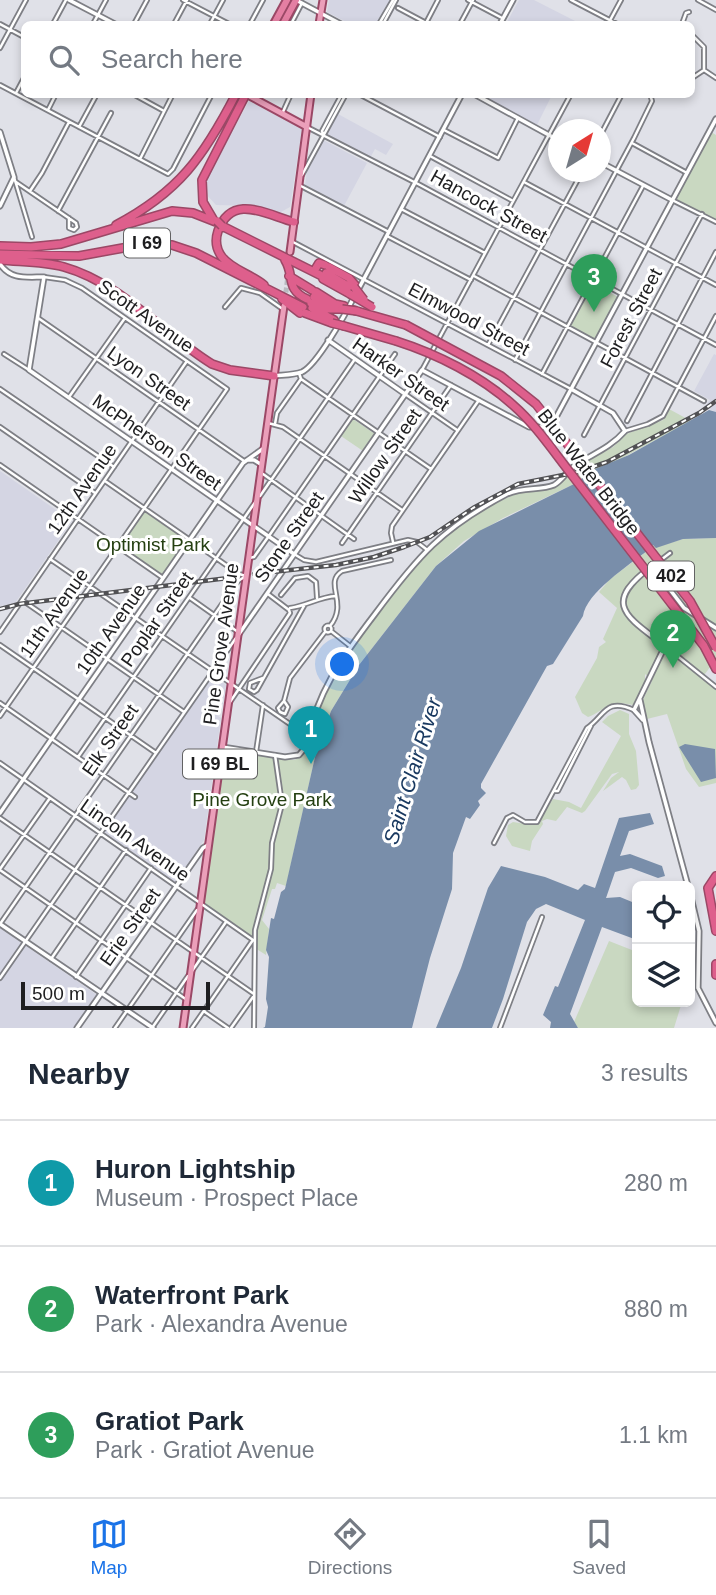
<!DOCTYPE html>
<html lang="en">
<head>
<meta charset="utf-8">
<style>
  :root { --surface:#fff; --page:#f6f6f7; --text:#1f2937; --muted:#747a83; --line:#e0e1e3; --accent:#1a73e8 }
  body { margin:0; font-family:Helvetica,sans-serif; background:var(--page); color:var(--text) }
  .controls { position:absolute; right:21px; bottom:21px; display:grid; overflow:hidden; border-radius:10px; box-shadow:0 4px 10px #0003 }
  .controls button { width:63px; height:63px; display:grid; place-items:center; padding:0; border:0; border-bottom:2px solid var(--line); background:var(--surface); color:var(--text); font:35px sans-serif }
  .compass { position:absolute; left:548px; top:119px; width:63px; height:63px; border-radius:50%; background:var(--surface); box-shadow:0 4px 10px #0003; rotate:37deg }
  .scale { position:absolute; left:21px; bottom:18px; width:189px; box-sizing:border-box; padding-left:7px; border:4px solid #1e1e20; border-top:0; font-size:19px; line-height:24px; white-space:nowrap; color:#1e1e20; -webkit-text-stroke:5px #fff; paint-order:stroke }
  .you { position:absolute; left:343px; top:665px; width:24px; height:24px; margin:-18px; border:5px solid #fff; border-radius:50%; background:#1a73e8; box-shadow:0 0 0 10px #1a73e833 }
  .badge { display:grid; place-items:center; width:46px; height:46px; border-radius:50%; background:var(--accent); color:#fff; font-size:23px; font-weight:700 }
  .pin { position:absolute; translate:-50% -58px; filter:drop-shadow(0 2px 4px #0008) }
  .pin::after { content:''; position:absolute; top:37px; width:24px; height:21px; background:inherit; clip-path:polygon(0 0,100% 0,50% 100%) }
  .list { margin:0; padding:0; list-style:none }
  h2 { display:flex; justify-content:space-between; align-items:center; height:91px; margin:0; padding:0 28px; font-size:30px }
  h2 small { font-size:23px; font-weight:400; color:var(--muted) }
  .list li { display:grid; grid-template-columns:46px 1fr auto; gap:21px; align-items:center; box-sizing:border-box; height:126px; padding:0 28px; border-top:2px solid var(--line) }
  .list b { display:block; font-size:26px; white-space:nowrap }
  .list p { margin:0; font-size:23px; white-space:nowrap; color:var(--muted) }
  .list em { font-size:23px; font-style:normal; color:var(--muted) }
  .icon { flex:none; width:38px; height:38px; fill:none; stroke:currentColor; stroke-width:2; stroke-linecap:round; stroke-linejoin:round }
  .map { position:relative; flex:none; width:716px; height:1028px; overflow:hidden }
  .search { position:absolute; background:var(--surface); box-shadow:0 4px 10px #0003; left:21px; right:21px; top:21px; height:77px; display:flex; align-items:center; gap:18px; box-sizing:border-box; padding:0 24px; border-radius:10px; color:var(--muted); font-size:26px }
  .sheet { height:469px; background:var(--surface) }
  nav { display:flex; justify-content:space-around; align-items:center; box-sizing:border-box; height:98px; border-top:2px solid var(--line); background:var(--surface); font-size:19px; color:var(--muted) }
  nav a { display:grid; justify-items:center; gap:4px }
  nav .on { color:var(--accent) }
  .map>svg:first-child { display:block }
  .built { fill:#d4d5e3 }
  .green { fill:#c9d8c1 }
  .water { fill:#798eaa }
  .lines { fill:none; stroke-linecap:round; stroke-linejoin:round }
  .primary-tunnel { stroke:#b9bac0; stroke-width:5; stroke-dasharray:5 2.5; stroke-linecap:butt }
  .minor-casing { stroke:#7e7f85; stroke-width:6 }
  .tertiary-casing { stroke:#7e7f85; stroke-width:7 }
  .primary-casing { stroke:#9b4866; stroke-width:9 }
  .trunk-casing { stroke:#9b4866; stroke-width:10 }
  .motorway-casing { stroke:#9b4866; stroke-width:10 }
  .minor { stroke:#fff; stroke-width:2.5 }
  .tertiary { stroke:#fff; stroke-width:3.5 }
  .primary { stroke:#eb9fba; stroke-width:5 }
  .trunk { stroke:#e47fa3; stroke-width:6 }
  .motorway { stroke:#de5f8c; stroke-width:7 }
  .rail-casing { stroke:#515154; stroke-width:4.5 }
  .rail { stroke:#fff; stroke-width:2; stroke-dasharray:5; stroke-linecap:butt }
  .motorway-bridge-casing { stroke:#9b4866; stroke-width:10; stroke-linecap:butt }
  .motorway-bridge { stroke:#de5f8c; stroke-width:7 }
  .labels { text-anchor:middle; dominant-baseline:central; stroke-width:6; stroke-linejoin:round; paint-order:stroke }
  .shield { fill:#fff; stroke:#626263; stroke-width:2 }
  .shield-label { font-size:18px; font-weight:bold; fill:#1e1e20 }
  .street-label { font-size:19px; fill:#1e1e20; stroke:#fff }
  .park-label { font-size:19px; fill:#243f11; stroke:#fff }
  .water-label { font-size:21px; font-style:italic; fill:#193960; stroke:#fff }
</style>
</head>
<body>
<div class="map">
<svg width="716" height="1028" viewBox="0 0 716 1028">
  <rect width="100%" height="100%" fill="#e0e1e8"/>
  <path class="built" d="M329,0H390L378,24H350L327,12Z
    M519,0H534L581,24H506Z
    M480,95H552L537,125Z
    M249,101L302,129L290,207L279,213L254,206L216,205L205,193L207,177Z
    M338,114L393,144L386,155L375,149L370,158L327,134Z
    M323,140L367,163L344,206L305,185L307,171Z
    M714,354L716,355V412L704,407L710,400L694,391Z
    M0,471L72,521L15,603L0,606Z
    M219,680L226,685L223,704L210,701L206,707L221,718L204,840L175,882L104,832L209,681L215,685Z
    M0,928L97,995L74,1028H0Z"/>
  <path class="green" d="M711,132L716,135V221L675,199Z
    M593,283L618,297L595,341L570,327Z
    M669,409L691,421L574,484L503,518L464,541L436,566L359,665L331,711L315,757L286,886L277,883L275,889H272L262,920L269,929L266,955L255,948V939L204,903L225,751L294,760L301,757L323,694L346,655L428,551L457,526L485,508L522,491L554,487L562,482L573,469L613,447L626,434L663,420Z
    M353,419L375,434L363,451L341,436Z
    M145,511L186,540L161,576L120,547Z
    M716,538V659L702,678L716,690V783L699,787L686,769L667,714L647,719L642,702L652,681L645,674V681L633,705C606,699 608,709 588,717L582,713L575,697L597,658L599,647L606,642L603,639L617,608L599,592L610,579L646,552L645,549L654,545L656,547L683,539Z
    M620,710L629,714V734L636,751L639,785L636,789L631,790L626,780L622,777L603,791L611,778L619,772L612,774L585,811L582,813L567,807L556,821L547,819L542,821L543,824L532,841L530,851L512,846L506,836L508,825L513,822L532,825L538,822L553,799L569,802L581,808L621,736L602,722L608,716Z
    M609,941L637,952V1002H682L674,1028H578L574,1022Z"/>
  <path class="water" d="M709,410L716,412V538L683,539L656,548L653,545L645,549L647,551C629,565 586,593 583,616L553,664L547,666L481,784V788L486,793L478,801L480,805L470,819L466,817L453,853L452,889L430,958L412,1028H263L265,1027L268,1007L266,999L269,957L266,950L271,918L274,919L281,892L285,889L315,757L331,711L359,665L436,566L479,531L574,484L595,469L629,455Z
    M685,744L715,749L716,778L701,782L679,747Z
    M650,813L654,824L629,831L620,856L630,854L662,866L665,876L658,878L631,868L615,872L606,898L620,897L637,904V940L602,927L570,1014L578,1028H550L551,1022L543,1015L555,986L558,987L585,920L546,904L536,909L527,922L503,999L492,1028H436L461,968L488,888L501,866L545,877L578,890L584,884L595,888L619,818Z"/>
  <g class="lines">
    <path class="primary-tunnel" d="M285,300L288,275"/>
    <g class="minor-casing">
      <path id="minor" d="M183,0L229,24
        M468,0L502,18
        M571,0L617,24
        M698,0L716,10
        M398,8L428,24
        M426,23L438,0
        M0,24L24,37
        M53,24L66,0
        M93,24L106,0
        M134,24L147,0
        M174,24L187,0
        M210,24L223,0
        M250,24L263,0
        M291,24L302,3
        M379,24L393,0
        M383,24L396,0
        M460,24L473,0
        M608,24L621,0
        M682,24L686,13L689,12
        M692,35L704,47V70L716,78
        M0,48L26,0
        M692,78L704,70
        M0,85L168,174L173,169L212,94
        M16,93L24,78
        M133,94L164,111
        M359,94L440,137
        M48,110L56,94
        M282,114L291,94
        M79,127L97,94
        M307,127L420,185L716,345
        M444,130L498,158L518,118
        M323,134L322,131L342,94
        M600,136L622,94
        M632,143L687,173
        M430,156L513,201
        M140,159L173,94
        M302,175L346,94
        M14,177L32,237
        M16,182L76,223L77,227L74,230L69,228V218
        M524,182L716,285
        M299,185L389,232
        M30,191L42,173L69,122
        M672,200L716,222
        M401,209L485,253
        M58,211L111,113
        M387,236L471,280
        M293,242L571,389
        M474,276L704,401
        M225,307L241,288L260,293L284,310
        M38,318L244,461
        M488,345L582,172
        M4,354L29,370
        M515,360L634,138L652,101L650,94
        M422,370L571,94
        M299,373L301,379L431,469
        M542,374L643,186
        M0,389L114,467
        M405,394L457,430
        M69,397L125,318
        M627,421L716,252
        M268,423L283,427L402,510
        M275,424L277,413L301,379
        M0,427L95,493
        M625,431L648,424L663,416L716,316
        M584,435L702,214
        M0,465L163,578
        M263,474L354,539
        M105,481L239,574L246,576
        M260,496L355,359
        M393,542L391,533L392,526L479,400
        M342,543L451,385
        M294,554L304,560L316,562L408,540L417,542L426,549
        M249,558L254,557L271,533L395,354
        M50,559L300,731
        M653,566L670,553
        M281,595L295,578L308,576L316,582L317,598
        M190,598L238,632
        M22,600L184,712
        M290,608C306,606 319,597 336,596
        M324.5 629a3.5 3.5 0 1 1 7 0a3.5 3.5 0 1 1-7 0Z
        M330,626C349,603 323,583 342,571L391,560
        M331,631L350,646
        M0,632L187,361
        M0,645L156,753
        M665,646L716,687
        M263,678L250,683L249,689L254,692L257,690L304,606
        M284,701L288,707L285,714L280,712L278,708L284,701L290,678L325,632
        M230,702L290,613L289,610L268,594
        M0,703L135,797
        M0,716L227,389L82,288L65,280L44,277
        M256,752L263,705
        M78,757L256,501
        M0,763L253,940
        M554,791H558L591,726
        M0,818L254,994
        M494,843L507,818L513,815L525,822H537L587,728C605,716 605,697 634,710
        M0,869L50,798
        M0,870L187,1000
        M0,924L238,581L246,576
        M51,959L126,850
        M192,971L226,922
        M76,977L151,868
        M0,978L236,638
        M205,1012L228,1028
        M115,1028L197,910
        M152,1028L188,976
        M192,1028L253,940
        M231,1028L253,997
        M254,1028L255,930L271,869L272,843L282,804L275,755
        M500,1028L542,917"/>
    </g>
    <g class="tertiary-casing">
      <path id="tertiary" d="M69,0L115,24
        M296,0L341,24
        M500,24L513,0
        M474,94L558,140
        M0,132L14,177L0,206
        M600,162L672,200
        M0,264C11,280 26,277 44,277L29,370L294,554
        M358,290L462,94
        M328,340L405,394
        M274,376C283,375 294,375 302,372C317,365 346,313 354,297
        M247,460H254L262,465
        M239,634L422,370L529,427H544L555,419L716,119
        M640,700L649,742L688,886
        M643,720L634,710L665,646C626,616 601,604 652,566L684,608L716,628
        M222,747L285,757L299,755L304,749C319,690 339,661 375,614C418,556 442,528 507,494C524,486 540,491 554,485C563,480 568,469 577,464C595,453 611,447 625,431L613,413L571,389
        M0,813L243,463L264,448
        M690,893L699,931L698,988L716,1023
        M0,924L153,1028
        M77,1028L203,848L208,845"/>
    </g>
    <g class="primary-casing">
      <path id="primary" d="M319,24L323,0
        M246,94L307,127
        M290,252L311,94
        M183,1028L284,306"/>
    </g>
    <g class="trunk-casing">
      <path id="trunk" d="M274,24L287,0
        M283,24L296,0"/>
    </g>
    <g class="motorway-casing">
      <path id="motorway" d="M213,219L203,202L202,180L246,94
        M116,225C179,192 204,156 236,94
        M222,226L320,275
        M0,246L31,247L61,244L172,211L193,213L216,222
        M0,254L79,256L145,244L172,245L196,253L303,307
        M0,260C21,262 43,261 64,267C121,283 163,334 212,364L230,370L274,376
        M285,260C295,276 285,289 307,299
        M329,267L349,278L355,285
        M316,268L319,263L325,265
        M326,273L353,289
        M289,276L312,290
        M323,279L350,294
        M264,285C251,274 232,270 222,257C216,249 215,240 218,231C232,192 267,215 294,222
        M316,292L335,304L344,306
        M314,297L331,306
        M282,299L300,313
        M311,303L325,309H345
        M312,308L334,320
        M353,310L406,325
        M305,313L332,323
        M344,326L396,341
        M654,581L704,646L716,669
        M716,876L708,888L716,931
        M716,964V975"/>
    </g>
    <use href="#minor" class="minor"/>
    <use href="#tertiary" class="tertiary"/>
    <use href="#primary" class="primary"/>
    <use href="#trunk" class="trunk"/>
    <use href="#motorway" class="motorway"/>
    <g class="rail-casing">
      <path id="rail" d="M254,574L336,565L374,557L404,547L430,537L473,508L518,484L578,472L607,462L699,413L716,401
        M0,609L19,604L236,577"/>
    </g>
    <use href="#rail" class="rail"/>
    <g class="motorway-bridge-casing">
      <path id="motorway-bridge" d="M217,221L222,226
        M354,287L364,300
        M350,294L372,307
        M342,309L357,311
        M332,323L344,326
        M406,325L501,376L536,404L690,601L716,648
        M396,341C437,354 481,376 513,405C536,425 553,451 572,475C599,510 627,546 654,581"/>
    </g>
    <use href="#motorway-bridge" class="motorway-bridge"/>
  </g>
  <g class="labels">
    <g class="shield">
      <rect x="124" y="228.5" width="46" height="29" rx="5"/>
      <rect x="648" y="561.5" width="46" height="29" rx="5"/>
      <rect x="183" y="749.5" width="74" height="29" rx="5"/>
    </g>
    <g class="shield-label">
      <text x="147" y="243">I 69</text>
      <text x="671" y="576">402</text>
      <text x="220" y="764">I 69 BL</text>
    </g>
    <g class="street-label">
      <text transform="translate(489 206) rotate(29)">Hancock Street</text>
      <text transform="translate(146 316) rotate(35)">Scott Avenue</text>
      <text transform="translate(631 318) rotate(-62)">Forest Street</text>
      <text transform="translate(469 319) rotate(28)">Elmwood Street</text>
      <text transform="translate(401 374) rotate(35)">Harker Street</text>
      <text transform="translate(149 378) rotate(35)">Lyon Street</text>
      <text transform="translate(157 442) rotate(35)">McPherson Street</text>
      <text transform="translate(385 456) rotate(-55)">Willow Street</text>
      <text transform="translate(589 472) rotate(52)">Blue Water Bridge</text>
      <text transform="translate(82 489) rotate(-55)">12th Avenue</text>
      <text transform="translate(289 537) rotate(-55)">Stone Street</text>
      <text transform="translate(54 613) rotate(-55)">11th Avenue</text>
      <text transform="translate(157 619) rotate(-55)">Poplar Street</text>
      <text transform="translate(111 629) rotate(-55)">10th Avenue</text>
      <text transform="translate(221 644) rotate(-82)">Pine Grove Avenue</text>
      <text transform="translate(110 740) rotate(-55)">Elk Street</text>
      <text transform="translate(135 840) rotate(35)">Lincoln Avenue</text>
      <text transform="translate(130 927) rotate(-55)">Erie Street</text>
    </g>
    <g class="park-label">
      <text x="153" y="544">Optimist Park</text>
      <text x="262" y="799">Pine Grove Park</text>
    </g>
    <g class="water-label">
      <text transform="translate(412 771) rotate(-73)">Saint Clair River</text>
    </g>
  </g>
</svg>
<div class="controls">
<button><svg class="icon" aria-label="locate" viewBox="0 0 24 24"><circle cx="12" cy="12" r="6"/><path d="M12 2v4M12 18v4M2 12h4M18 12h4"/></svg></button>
<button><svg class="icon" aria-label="layers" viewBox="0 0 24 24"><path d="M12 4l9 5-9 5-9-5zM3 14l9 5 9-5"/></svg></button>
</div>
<svg class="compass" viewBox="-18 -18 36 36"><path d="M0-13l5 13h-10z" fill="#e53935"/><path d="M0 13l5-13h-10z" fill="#747a83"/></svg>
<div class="scale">500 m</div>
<div class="you"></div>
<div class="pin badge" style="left:311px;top:764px;background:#0f9aa8">1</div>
<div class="pin badge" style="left:673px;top:668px;background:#2e9e5b">2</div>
<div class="pin badge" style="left:594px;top:312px;background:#2e9e5b">3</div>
<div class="search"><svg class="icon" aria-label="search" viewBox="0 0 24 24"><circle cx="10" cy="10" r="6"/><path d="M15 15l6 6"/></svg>Search here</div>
</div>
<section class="sheet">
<h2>Nearby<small>3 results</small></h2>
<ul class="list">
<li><span class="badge" style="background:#0f9aa8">1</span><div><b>Huron Lightship</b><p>Museum · Prospect Place</p></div><em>280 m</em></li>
<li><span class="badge" style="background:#2e9e5b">2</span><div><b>Waterfront Park</b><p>Park · Alexandra Avenue</p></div><em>880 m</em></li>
<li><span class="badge" style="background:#2e9e5b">3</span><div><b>Gratiot Park</b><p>Park · Gratiot Avenue</p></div><em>1.1 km</em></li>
</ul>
</section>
<nav>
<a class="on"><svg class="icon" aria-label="map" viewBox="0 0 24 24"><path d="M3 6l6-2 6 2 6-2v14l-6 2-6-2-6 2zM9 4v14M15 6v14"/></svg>Map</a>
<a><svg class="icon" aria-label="directions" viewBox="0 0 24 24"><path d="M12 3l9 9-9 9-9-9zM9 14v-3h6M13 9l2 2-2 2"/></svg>Directions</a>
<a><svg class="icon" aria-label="saved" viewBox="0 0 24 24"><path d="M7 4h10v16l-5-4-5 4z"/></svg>Saved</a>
</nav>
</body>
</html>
